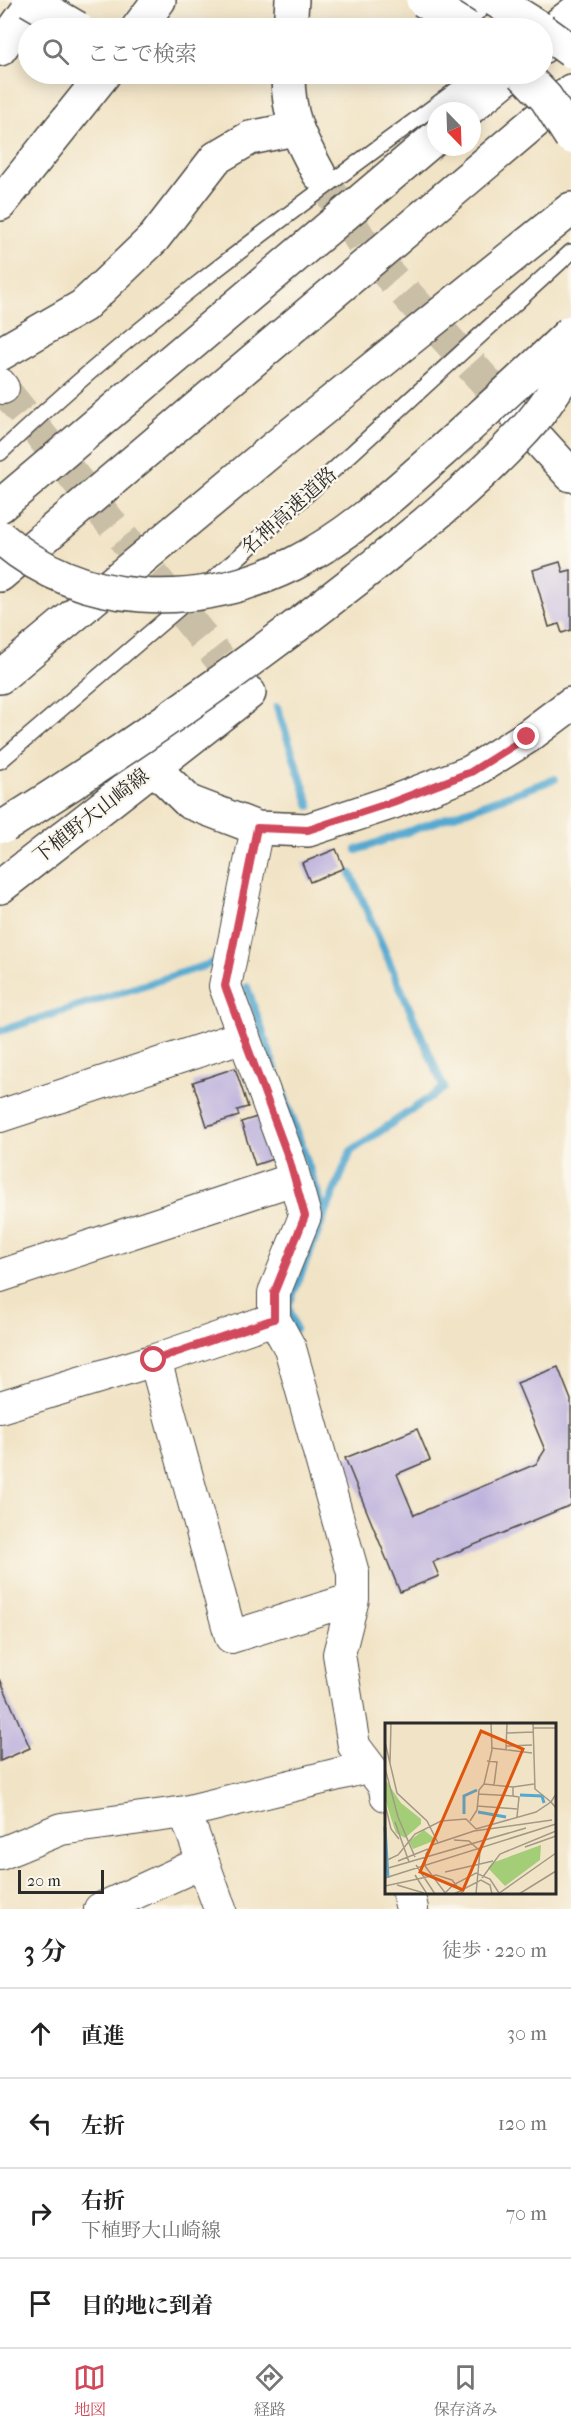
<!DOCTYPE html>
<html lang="ja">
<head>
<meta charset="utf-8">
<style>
  :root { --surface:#fff; --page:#f6f6f6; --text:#222; --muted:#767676; --line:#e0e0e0; --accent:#d1495b }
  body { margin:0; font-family:"IM FELL French Canon","Noto Serif JP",serif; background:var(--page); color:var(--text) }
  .compass { position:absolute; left:427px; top:102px; width:54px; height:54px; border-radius:50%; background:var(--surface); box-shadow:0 3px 15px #0003; rotate:157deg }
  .scale { position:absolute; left:18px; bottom:15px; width:86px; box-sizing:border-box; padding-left:6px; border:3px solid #2b2b2b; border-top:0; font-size:16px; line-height:21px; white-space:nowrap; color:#2b2b2b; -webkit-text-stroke:4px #fbf7ec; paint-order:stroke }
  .stop { position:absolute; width:18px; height:18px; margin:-14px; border:4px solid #d1495b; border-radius:50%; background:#fff }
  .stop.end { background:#d1495b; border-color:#fff; box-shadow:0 2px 6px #0008 }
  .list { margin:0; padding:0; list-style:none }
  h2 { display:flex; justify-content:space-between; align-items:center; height:78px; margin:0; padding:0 24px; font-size:26px }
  h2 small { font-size:20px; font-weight:400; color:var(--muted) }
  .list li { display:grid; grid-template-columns:39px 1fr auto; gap:18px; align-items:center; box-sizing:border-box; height:90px; padding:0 24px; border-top:2px solid var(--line) }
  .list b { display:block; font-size:22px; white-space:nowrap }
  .list p { margin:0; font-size:20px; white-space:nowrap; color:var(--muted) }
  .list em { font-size:20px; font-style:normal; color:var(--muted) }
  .icon { flex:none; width:33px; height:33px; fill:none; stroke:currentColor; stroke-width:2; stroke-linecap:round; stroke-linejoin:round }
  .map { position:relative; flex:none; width:571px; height:1909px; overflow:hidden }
  .search { position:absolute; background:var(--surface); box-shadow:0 3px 15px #0003; left:18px; right:18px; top:18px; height:66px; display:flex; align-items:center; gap:15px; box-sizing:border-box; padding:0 21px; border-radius:33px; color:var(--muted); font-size:22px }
  .sheet { height:438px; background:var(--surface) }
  nav { display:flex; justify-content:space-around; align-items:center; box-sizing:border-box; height:84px; border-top:2px solid var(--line); background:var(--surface); font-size:16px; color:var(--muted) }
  nav a { display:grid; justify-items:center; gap:3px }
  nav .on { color:var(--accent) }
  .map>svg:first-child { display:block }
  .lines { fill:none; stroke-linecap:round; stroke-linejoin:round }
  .stream { stroke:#54a9d0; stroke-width:8 }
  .building { fill:#baaedc }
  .street-tunnel { stroke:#c9bea6; stroke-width:32; stroke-dasharray:32 16; stroke-linecap:butt }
  .primary-tunnel { stroke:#c9bea6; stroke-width:33; stroke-dasharray:33 16; stroke-linecap:butt }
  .lane-casing { stroke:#494742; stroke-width:18 }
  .street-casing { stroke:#494742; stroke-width:34 }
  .secondary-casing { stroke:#494742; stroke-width:36 }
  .primary-casing { stroke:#494742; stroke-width:36 }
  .highway-casing { stroke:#494742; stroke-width:36 }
  .lane { stroke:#fff; stroke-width:15 }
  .street { stroke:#fff; stroke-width:32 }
  .secondary { stroke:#fff; stroke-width:33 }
  .primary { stroke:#fff; stroke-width:33 }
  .highway { stroke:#fff; stroke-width:33 }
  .highway-bridge-casing { stroke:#494742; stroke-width:36; stroke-linecap:butt }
  .highway-bridge { stroke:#fff; stroke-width:33 }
  .route { stroke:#d1495b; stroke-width:8 }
  .labels { text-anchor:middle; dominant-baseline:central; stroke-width:4.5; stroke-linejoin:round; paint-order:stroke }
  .street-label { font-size:20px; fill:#2b2b2b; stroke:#fbf7ec }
  .inset-river { fill:none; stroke:#54a9d0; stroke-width:3 }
  .inset-road { fill:none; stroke:#a29987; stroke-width:1.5 }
  .view { fill:#df570e; fill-opacity:0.15; stroke:#df570e; stroke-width:3 }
  .inset-edge { fill:none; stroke:#2b2b2b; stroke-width:3 }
</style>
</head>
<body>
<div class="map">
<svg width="571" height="1909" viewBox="0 0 571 1909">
  <rect width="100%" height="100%" fill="#fbf7ec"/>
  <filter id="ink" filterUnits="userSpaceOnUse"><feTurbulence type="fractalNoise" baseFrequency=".0167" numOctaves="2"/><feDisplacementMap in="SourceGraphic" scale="12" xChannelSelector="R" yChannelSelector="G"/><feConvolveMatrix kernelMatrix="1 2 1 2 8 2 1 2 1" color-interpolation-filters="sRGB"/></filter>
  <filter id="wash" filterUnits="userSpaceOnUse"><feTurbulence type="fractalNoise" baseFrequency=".008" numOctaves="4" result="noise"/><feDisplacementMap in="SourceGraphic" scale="24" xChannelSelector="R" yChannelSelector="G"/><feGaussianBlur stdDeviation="1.35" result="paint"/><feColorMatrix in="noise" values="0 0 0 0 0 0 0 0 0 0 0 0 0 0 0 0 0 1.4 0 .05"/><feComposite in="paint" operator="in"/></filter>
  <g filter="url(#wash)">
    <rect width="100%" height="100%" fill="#f1e3c5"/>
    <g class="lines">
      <path class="stream" d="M277,707L310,806
        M357,850L555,779
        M247,987L325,1214L288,1306L295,1329
        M0,1031L216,962
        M325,1214L351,1151L444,1088L351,874"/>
    </g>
    <g id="blocks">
      <path class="building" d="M560,562L563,572L571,570V630L562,633L559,624L549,627L533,570Z
        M336,849L344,868L310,882L302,863Z
        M235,1068L248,1107L237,1110L239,1116L207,1126L193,1082Z
        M260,1116L273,1159L255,1165L241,1122Z
        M558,1367L571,1400V1505L433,1562L439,1576L400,1592L345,1458L417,1429L430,1460L397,1474L414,1515L536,1464L545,1450L517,1383Z
        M0,1679L30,1748L0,1761Z"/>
    </g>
  </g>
  <g filter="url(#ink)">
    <use href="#blocks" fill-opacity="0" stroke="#494742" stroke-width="1.5"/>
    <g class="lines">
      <path class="street-tunnel" d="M3,388L220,659"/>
      <path class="primary-tunnel" d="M319,174L369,253L517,416"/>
      <g class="lane-casing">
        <path id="lane" d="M550,20L571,4
          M0,453C147,313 315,195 478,74
          M0,761L241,555L571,252"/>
      </g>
      <g class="street-casing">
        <path id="street" d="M0,384L3,388
          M257,828L225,986L290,1162L305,1216L274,1293V1319L290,1348L353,1573V1599L339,1654L354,1746L385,1787L386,1795
          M0,1116L244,1036
          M0,1276L294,1179
          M155,1360L231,1637L353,1599
          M0,1407L155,1360L274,1319
          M185,1812L220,1909
          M0,1854L61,1829L185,1812L367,1767
          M408,1892L412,1909
          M100,1909L203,1862"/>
      </g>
      <g class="secondary-casing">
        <path id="secondary" d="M0,354L83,306L154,238L216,158L250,138L294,129
          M152,766L189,802L257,828L308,830L393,802L471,772L527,737L571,704
          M0,887L249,693"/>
      </g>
      <g class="primary-casing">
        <path id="primary" d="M290,28L292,0
          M288,74C288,117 299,137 319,174
          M517,416L571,475"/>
      </g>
      <g class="highway-casing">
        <path id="highway" d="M138,28L159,0
          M432,28L480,0
          M542,47L571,23
          M0,49L35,0
          M466,111L511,74
          M0,204L104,74
          M0,506L436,137
          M0,575L571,91
          M0,677L273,449L571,209"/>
      </g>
      <use href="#lane" class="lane"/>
      <use href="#street" class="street"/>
      <use href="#secondary" class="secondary"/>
      <use href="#primary" class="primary"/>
      <use href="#highway" class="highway"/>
      <g class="highway-bridge-casing">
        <path id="highway-bridge" d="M29,0L77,28
          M423,0L467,28
          M495,0L540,28
          M542,30L571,51
          M523,74L546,98L571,137
          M0,537C83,609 197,611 293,564C349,536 395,493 441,452C485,412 529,373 571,332
          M5,826C127,750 244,668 357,579C413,534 471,488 520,435C540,415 555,390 571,366"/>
      </g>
      <use href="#highway-bridge" class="highway-bridge"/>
    </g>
  </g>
  <g class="lines" filter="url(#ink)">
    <path class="route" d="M154,1360L274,1319V1293L305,1216L290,1162L225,986L257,828L308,830L393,802L471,772L527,737"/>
  </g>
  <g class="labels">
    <g class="street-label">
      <text transform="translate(289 511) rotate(-42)">名神高速道路</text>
      <text transform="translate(91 816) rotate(-38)">下植野大山崎線</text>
    </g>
  </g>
  <g transform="translate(385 1723)">
    <rect width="171" height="171" fill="#f1e3c5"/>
    <path d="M0,56L16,80L36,96V101L20,115L11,110L6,95L0,76ZM39,107L51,117L28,126L24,118ZM156,122L155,137L120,163L103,145L107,140Z" fill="#a4cd78"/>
    <path class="inset-river" d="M135,72L157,73L159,80M93,89L121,94M79,91V73L92,67M0,104L3,155"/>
    <path class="inset-road" d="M148,0L150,66L166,79L171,71M148,5H171M122,10L148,9M0,19L12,70L42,98L53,120M122,23L147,22M106,25L147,30M121,27L122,0M102,38L112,39L109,62M5,40L6,0M0,45L13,94L30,134M99,61L128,64V73L134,74L132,94M128,64L149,61M93,71L128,73M0,81L6,106L14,116M92,83L132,86M85,98L92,87L94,67L99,61L107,27L106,0M10,99L24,139M69,117L84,118L95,128L91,171M140,124L171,113M0,138L13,132L30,111L56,98L81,96L91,106L151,89L166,79L171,85M13,138L43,126M31,142L50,171M0,146L141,105M60,149L108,138M30,152L42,171M0,155L171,101M97,155L115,131L171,108M12,162L39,170M0,163L51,152L67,157L78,171M59,171L68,162L91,150L105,156L114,170M61,171L40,143L41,131L47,122L89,108L167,97M69,171L96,157L105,162L107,171M113,171L171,130M134,171L171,148"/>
    <path class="view" d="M96,8L138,26L78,167L35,149Z"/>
    <rect width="171" height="171" class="inset-edge"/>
  </g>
</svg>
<svg class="compass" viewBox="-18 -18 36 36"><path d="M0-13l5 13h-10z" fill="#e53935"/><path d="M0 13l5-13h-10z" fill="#767676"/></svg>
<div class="scale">20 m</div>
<div class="stop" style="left:154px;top:1360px"></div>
<div class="stop end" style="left:527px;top:737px"></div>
<div class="search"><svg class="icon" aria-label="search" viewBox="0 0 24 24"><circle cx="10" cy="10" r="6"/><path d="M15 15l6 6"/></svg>ここで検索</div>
</div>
<section class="sheet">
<h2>3 分<small>徒歩 · 220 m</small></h2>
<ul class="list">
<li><svg class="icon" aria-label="ahead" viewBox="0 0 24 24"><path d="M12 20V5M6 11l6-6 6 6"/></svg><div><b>直進</b></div><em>30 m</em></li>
<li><svg class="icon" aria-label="left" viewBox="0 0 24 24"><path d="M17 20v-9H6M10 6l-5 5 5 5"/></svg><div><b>左折</b></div><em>120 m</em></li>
<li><svg class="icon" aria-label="right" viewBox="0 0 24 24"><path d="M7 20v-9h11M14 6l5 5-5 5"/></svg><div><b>右折</b><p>下植野大山崎線</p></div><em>70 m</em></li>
<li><svg class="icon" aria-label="arrive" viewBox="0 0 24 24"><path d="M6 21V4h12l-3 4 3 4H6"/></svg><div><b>目的地に到着</b></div></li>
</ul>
</section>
<nav>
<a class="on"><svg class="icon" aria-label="map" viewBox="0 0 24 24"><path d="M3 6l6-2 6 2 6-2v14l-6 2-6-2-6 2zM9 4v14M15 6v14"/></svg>地図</a>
<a><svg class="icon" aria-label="directions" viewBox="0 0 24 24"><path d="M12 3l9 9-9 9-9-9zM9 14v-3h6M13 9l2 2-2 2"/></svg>経路</a>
<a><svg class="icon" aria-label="saved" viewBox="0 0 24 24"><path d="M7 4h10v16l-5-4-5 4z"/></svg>保存済み</a>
</nav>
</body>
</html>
